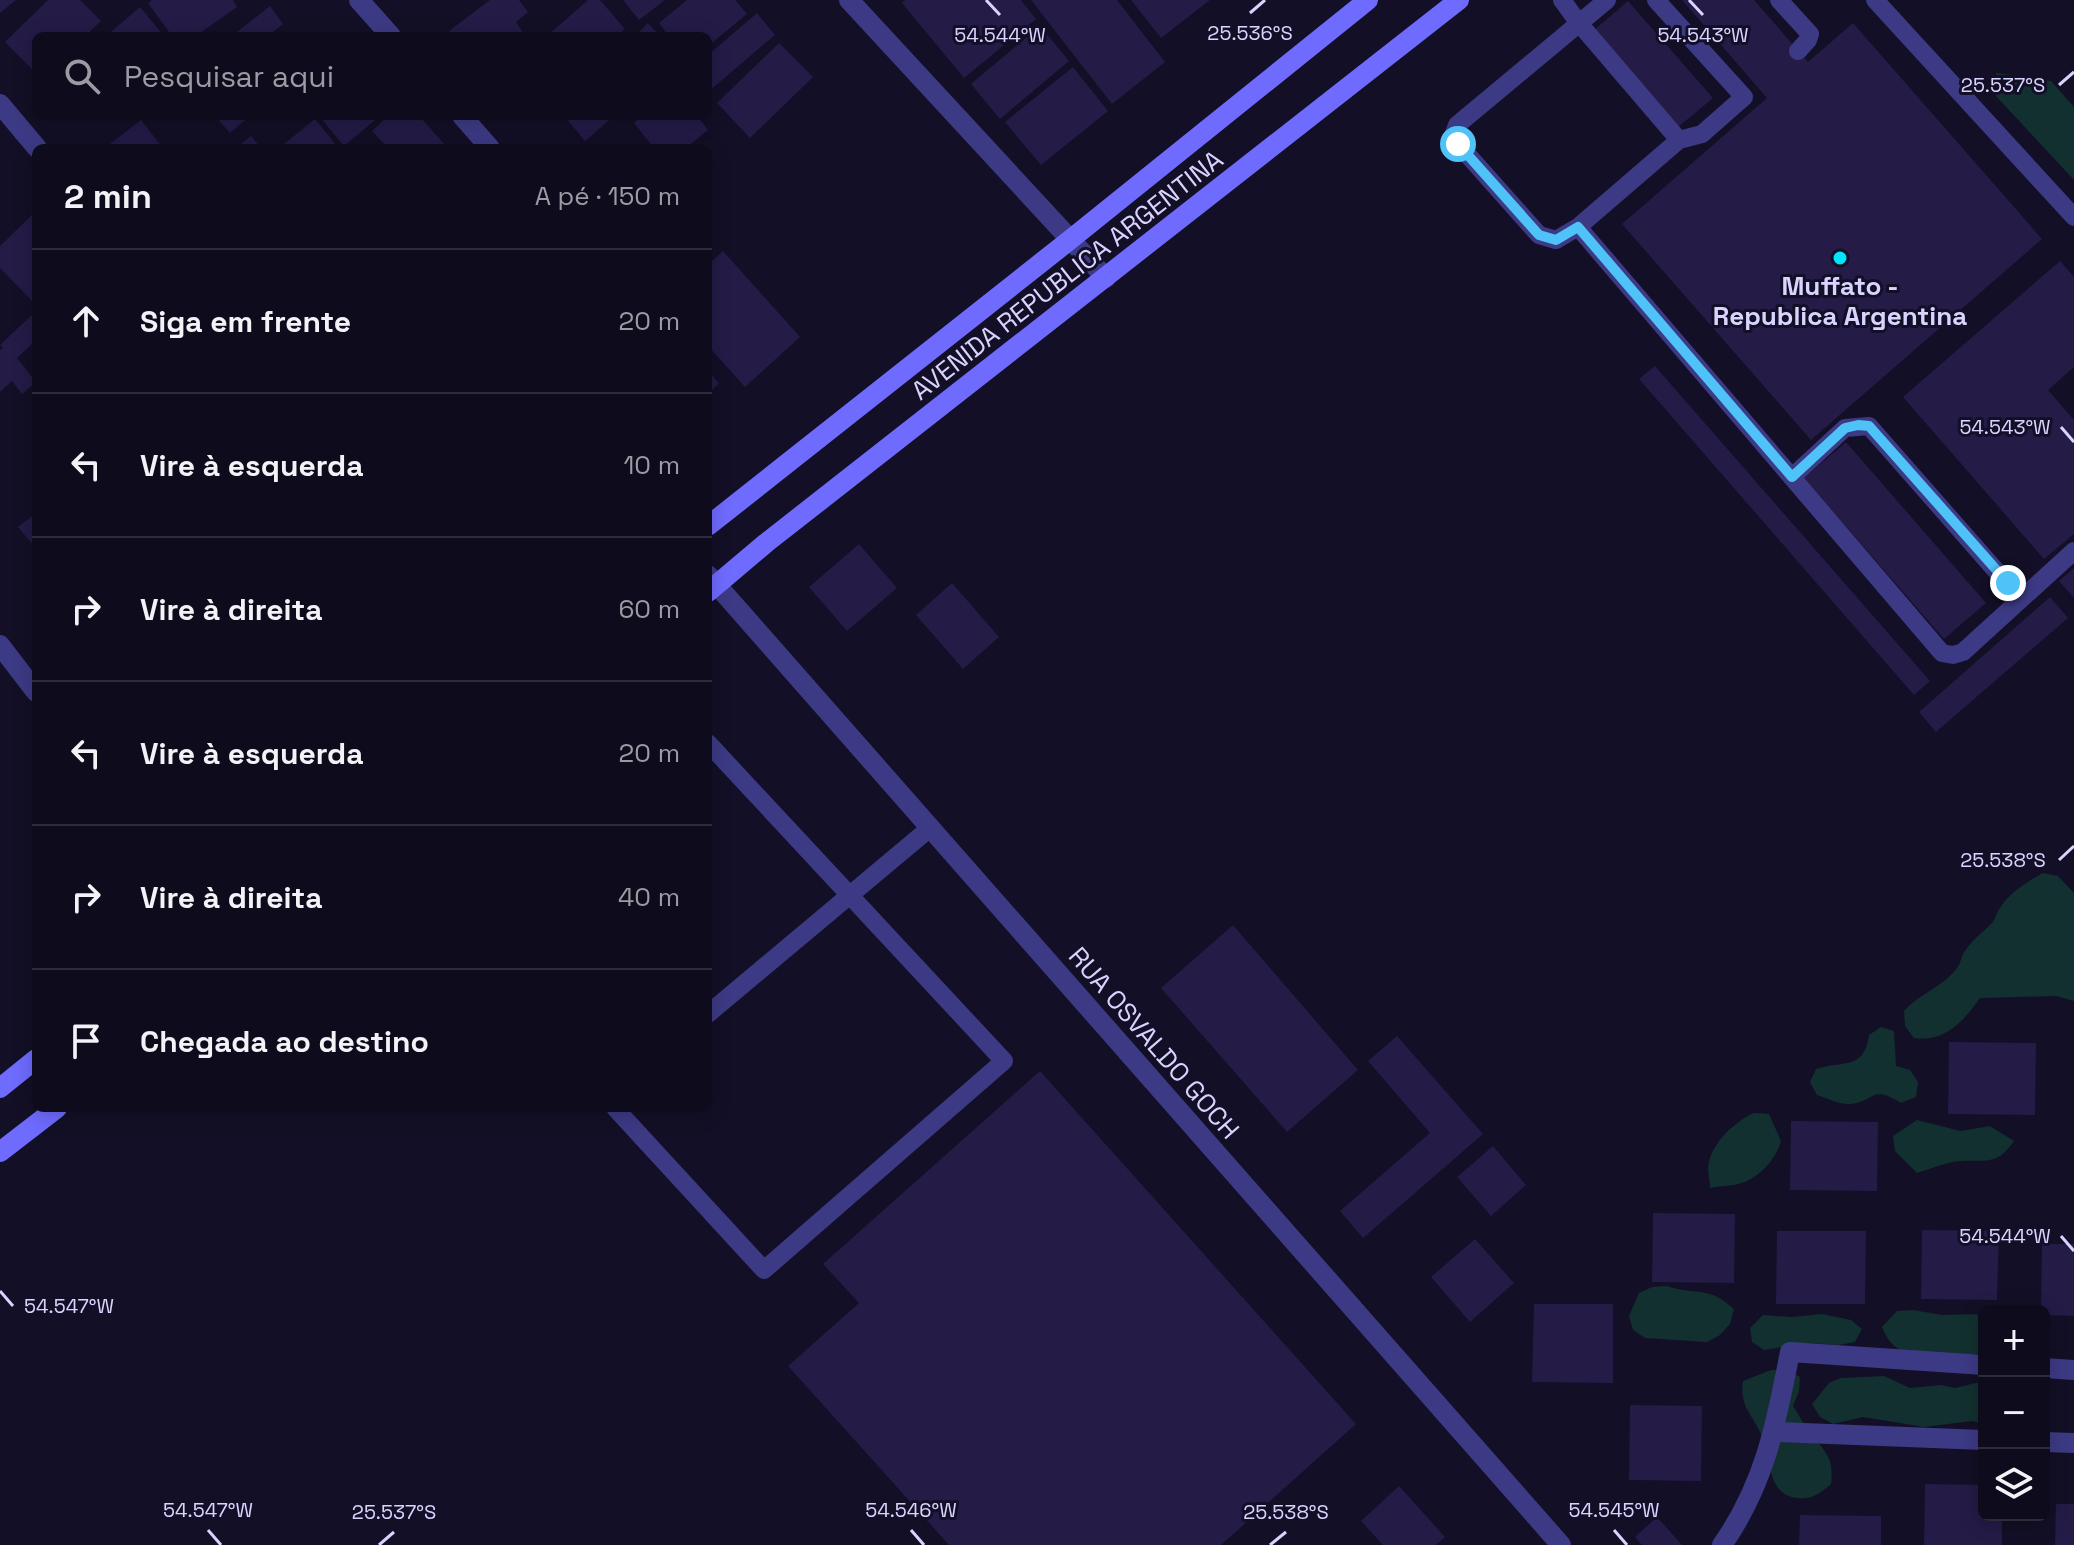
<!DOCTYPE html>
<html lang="pt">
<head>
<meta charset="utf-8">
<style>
  :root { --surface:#0e0b1c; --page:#171425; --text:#f1f3f6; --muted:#9b9ba3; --line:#2e2b3b }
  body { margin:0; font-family:"Space Grotesk",sans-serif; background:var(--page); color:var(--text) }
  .controls { position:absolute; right:24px; bottom:24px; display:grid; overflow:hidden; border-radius:12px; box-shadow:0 4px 20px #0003 }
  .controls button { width:72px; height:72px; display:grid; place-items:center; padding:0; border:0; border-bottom:2px solid var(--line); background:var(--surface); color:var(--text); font:40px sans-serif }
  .stop { position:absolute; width:24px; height:24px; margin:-18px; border:6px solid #4fc3f7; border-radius:50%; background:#fff }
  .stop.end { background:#4fc3f7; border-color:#fff; box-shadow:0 2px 8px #0008 }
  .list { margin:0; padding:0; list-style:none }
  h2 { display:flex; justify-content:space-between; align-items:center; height:104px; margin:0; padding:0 32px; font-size:34px }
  h2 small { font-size:26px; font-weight:400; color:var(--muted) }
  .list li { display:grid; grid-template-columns:52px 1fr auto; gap:24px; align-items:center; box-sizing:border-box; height:144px; padding:0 32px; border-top:2px solid var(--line) }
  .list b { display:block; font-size:30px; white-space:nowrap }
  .list em { font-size:26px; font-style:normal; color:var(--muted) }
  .icon { flex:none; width:44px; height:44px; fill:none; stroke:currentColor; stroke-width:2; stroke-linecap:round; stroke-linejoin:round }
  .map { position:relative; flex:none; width:2074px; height:1545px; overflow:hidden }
  .search { position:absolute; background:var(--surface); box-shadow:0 4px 20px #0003; left:32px; top:32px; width:680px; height:88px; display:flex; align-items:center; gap:20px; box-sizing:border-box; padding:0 28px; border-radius:12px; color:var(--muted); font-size:30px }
  .panel { position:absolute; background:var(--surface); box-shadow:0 4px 20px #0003; left:32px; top:144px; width:680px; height:968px; border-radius:12px }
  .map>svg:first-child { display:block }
  .green { fill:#12302f }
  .building { fill:#241b47 }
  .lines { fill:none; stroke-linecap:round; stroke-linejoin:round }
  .service { stroke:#3d3a85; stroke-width:18 }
  .minor { stroke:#3d3a85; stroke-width:20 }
  .secondary { stroke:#6f6bff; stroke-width:20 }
  .route { stroke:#4fc3f7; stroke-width:10 }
  .ticks { fill:none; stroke:#d9d4ff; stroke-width:3 }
  .poi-dot { fill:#00e5ff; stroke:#130f26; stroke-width:3 }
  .labels { text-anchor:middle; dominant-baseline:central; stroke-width:6; stroke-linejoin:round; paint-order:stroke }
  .street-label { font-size:26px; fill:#d9d4ff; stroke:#130f26 }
  .poi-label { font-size:26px; font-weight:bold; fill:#d9d4ff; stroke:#130f26 }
  .ticks-label { font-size:20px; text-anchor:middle; fill:#d9d4ff; stroke:#130f26; stroke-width:6; stroke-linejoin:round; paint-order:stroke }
</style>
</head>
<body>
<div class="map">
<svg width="2074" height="1545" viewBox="0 0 2074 1545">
  <rect width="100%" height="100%" fill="#130f26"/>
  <path class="green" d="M1996,73L2051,81L2074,107V180L1996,96Z
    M2043,873L2058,876L2074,893V1001L2056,996L1980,998C1964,1021 1944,1043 1914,1038L1905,1026L1904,1011C1919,994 1944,986 1957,968C1961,963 1961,956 1965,951C1972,940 1982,933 1991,924C1996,919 1996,913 2000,908C2009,893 2028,881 2043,873Z
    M1881,1027L1894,1031L1896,1066L1910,1070L1918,1082L1916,1097L1901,1103C1870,1083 1875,1103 1848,1104C1838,1104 1827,1098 1817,1095L1810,1082L1816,1069C1843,1060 1864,1071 1869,1035Z
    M1754,1113L1769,1114L1781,1141C1776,1159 1761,1176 1742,1183C1733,1186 1720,1186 1710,1188C1710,1182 1708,1174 1708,1168C1710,1144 1734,1122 1754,1113Z
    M1917,1120L1961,1131L1990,1126L2014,1141C1997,1165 1989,1160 1962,1161C1948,1161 1931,1169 1917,1173L1895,1151L1893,1136Z
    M1667,1286C1697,1296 1708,1285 1734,1309L1730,1324L1720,1335L1707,1342L1645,1338L1633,1330L1629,1316L1639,1293L1652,1287Z
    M1913,1310L1942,1315L1984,1314V1354C1947,1353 1898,1371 1882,1327L1897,1311Z
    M1822,1314L1851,1320L1862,1329L1855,1342L1839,1345L1808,1343L1764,1350L1752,1342L1750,1328L1763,1315L1792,1317Z
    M1771,1370H1787L1800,1377L1799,1391L1793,1406C1799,1415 1804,1425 1811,1433C1826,1454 1834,1457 1831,1484C1821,1493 1811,1500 1797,1498C1765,1495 1772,1454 1760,1432C1750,1412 1739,1404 1743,1381Z
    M1884,1376L1910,1388L1941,1385L1955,1388L1984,1381V1424L1972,1421L1924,1427L1863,1417L1833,1424L1820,1417L1812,1404L1829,1383L1841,1378Z"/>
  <path class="building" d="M0,0H16L0,13Z
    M48,0H80L101,21L85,36H36V73L5,42Z
    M152,0H233L237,7L196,36H172L148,3Z
    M490,0H519L528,12L516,22L524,34L521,36H452L449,31Z
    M588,0H600L625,29L617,36H547Z
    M623,0H665L639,20Z
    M687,0H735L747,14L708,46V36H669L659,23Z
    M905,0H1021L1036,19L964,78L902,3Z
    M1031,0H1117L1165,62L1112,104Z
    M1131,0H1210L1161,38Z
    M1682,0H1754L1808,62L1853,23L2042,239L1811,440L1622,224L1767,98Z
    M1628,1L1713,98L1677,128L1593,31Z
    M270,6L283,24L268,36H232Z
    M140,7L164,36H106Z
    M757,13L775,35L708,92V55Z
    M648,23L660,36H635Z
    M1040,26L1069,61L1000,119L971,84Z
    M779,43L813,77L750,138L717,103Z
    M1073,67L1108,111L1041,165L1005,122Z
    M215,116H250L230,133Z
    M319,116H380L344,146Z
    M388,116H419L448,148H388L372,131Z
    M564,116H614L585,141Z
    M642,116H697L708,130L686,148H654L634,123Z
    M315,119L337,146L335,148H288L284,144Z
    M141,120L163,148H113L110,144Z
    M251,136L261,148H236Z
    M36,211V300L33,302L0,268V246Z
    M723,251L800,337L745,387L708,346V265Z
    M2060,261L2074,277V367L2048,390L2074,420V534L2044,559L1903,397Z
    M36,311V340L17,358L36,382L22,394L12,381L0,392V350L3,348L0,345Z
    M1655,366L1930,681L1914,695L1639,379Z
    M708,371L719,383L708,394Z
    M1846,442L1986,603L1944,639L1804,478Z
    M36,513V543L33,545L18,527Z
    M859,544L897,588L847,631L809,587Z
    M2074,568V598L2059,581Z
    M952,583L999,637L963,669L916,615Z
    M2050,597L2068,618L1936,732L1919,712Z
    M1233,925L1358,1070L1287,1132L1161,988Z
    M1397,1036L1483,1134L1363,1238L1340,1211L1430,1133L1368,1061Z
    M1949,1042L2036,1043L2035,1115L1948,1114Z
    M1040,1071L1356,1424L1221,1545H949L788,1366L859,1303L823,1264Z
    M1791,1121L1878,1122L1877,1191L1790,1190Z
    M1493,1146L1526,1185L1491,1216L1457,1177Z
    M1653,1213L1735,1214L1734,1283L1652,1282Z
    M1922,1230L1999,1231L1997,1300L1921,1299Z
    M1777,1231H1866L1865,1304H1776Z
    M1475,1239L1514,1283L1470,1322L1431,1277Z
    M2042,1244H2074V1316L2044,1315V1311H2041Z
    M1534,1304H1613V1383L1532,1382Z
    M1630,1405L1702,1406L1701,1481L1629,1480Z
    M1925,1484L1984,1485V1515H2002V1545H1924Z
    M1399,1486L1445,1537L1436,1545H1383L1361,1521Z
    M2056,1504H2074V1545H2055Z
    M1800,1515L1881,1516V1545H1799Z
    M1657,1517L1682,1545H1642L1635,1537Z"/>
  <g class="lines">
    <path class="service" d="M1562,0L1578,22L1679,140
      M1656,0L1744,97L1702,134L1679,140L1578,227L1942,653L1953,655L1963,652L2074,551
      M1779,0L1810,34L1808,40L1798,51
      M1875,0L2074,217
      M1578,227L1556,240L1539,235L1458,144L1453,136L1457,125L1607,0
      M1792,477L1845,428L1869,426L2020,598
      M708,1014L930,828
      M615,1108L764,1270L1004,1061L708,743"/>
    <path class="minor" d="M359,0L391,36
      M849,0L1106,278
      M0,104L37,148
      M462,116L490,148
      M708,575L1561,1545
      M0,645L36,692
      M2044,1368L2074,1370
      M1775,1432L1984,1440
      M2044,1442L2074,1443
      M1722,1545C1765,1484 1776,1424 1790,1352L1984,1365"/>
    <path class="secondary" d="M708,526L1071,239L1368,0
      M708,592L766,543L1459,0
      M0,1088L36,1059
      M0,1152L57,1108"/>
  </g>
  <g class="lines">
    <path class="route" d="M1458,144L1539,235L1556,240L1578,227L1792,477L1845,428L1858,425L1869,426L2008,583"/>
  </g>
  <path class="ticks" d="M986,0L1000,15M1689,0L1703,15M1250,13L1265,0M2059,85L2074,72M2061,427L2074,442M2059,860L2074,846M2061,1236L2074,1251M0,1291L13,1306M208,1530L221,1545M911,1530L924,1545M1614,1530L1627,1545M379,1545L394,1532M1270,1545L1286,1532"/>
  <circle class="poi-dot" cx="1840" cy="258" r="8"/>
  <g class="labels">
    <g class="street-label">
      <text transform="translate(1067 275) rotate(-38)">AVENIDA REPUBLICA ARGENTINA</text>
      <text transform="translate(1154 1043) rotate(49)">RUA OSVALDO GOCH</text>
    </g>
    <g class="poi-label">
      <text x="1840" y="286">Muffato -<tspan x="1840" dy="30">Republica Argentina</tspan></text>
    </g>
  </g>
  <g class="ticks-label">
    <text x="1250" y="40">25.536°S</text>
    <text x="1000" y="42">54.544°W</text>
    <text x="1703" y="42">54.543°W</text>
    <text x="2003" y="92">25.537°S</text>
    <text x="2005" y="434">54.543°W</text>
    <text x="2003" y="867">25.538°S</text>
    <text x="2005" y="1243">54.544°W</text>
    <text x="69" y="1313">54.547°W</text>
    <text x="208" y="1517">54.547°W</text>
    <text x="911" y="1517">54.546°W</text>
    <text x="1614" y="1517">54.545°W</text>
    <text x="394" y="1519">25.537°S</text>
    <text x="1286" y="1519">25.538°S</text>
  </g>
</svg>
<div class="controls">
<button>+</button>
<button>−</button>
<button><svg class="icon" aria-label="layers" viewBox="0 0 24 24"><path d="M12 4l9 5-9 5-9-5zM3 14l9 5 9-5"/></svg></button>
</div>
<div class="stop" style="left:1458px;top:144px"></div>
<div class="stop end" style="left:2008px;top:583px"></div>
<div class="search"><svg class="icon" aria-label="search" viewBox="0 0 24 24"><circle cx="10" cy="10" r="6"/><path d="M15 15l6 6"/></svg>Pesquisar aqui</div>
<section class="panel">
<h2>2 min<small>A pé · 150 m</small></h2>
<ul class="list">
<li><svg class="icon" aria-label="ahead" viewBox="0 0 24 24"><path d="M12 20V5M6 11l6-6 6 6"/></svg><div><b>Siga em frente</b></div><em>20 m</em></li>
<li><svg class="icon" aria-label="left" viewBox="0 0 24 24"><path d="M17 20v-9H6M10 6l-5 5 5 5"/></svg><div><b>Vire à esquerda</b></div><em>10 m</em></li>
<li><svg class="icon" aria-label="right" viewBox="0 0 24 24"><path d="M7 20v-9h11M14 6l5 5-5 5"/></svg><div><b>Vire à direita</b></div><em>60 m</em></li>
<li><svg class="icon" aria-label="left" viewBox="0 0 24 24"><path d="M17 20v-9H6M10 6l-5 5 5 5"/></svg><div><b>Vire à esquerda</b></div><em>20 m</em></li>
<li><svg class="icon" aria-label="right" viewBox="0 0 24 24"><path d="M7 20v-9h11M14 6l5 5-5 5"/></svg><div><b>Vire à direita</b></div><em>40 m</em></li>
<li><svg class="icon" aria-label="arrive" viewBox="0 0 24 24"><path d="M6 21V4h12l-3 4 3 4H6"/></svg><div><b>Chegada ao destino</b></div></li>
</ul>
</section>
</div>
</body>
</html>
